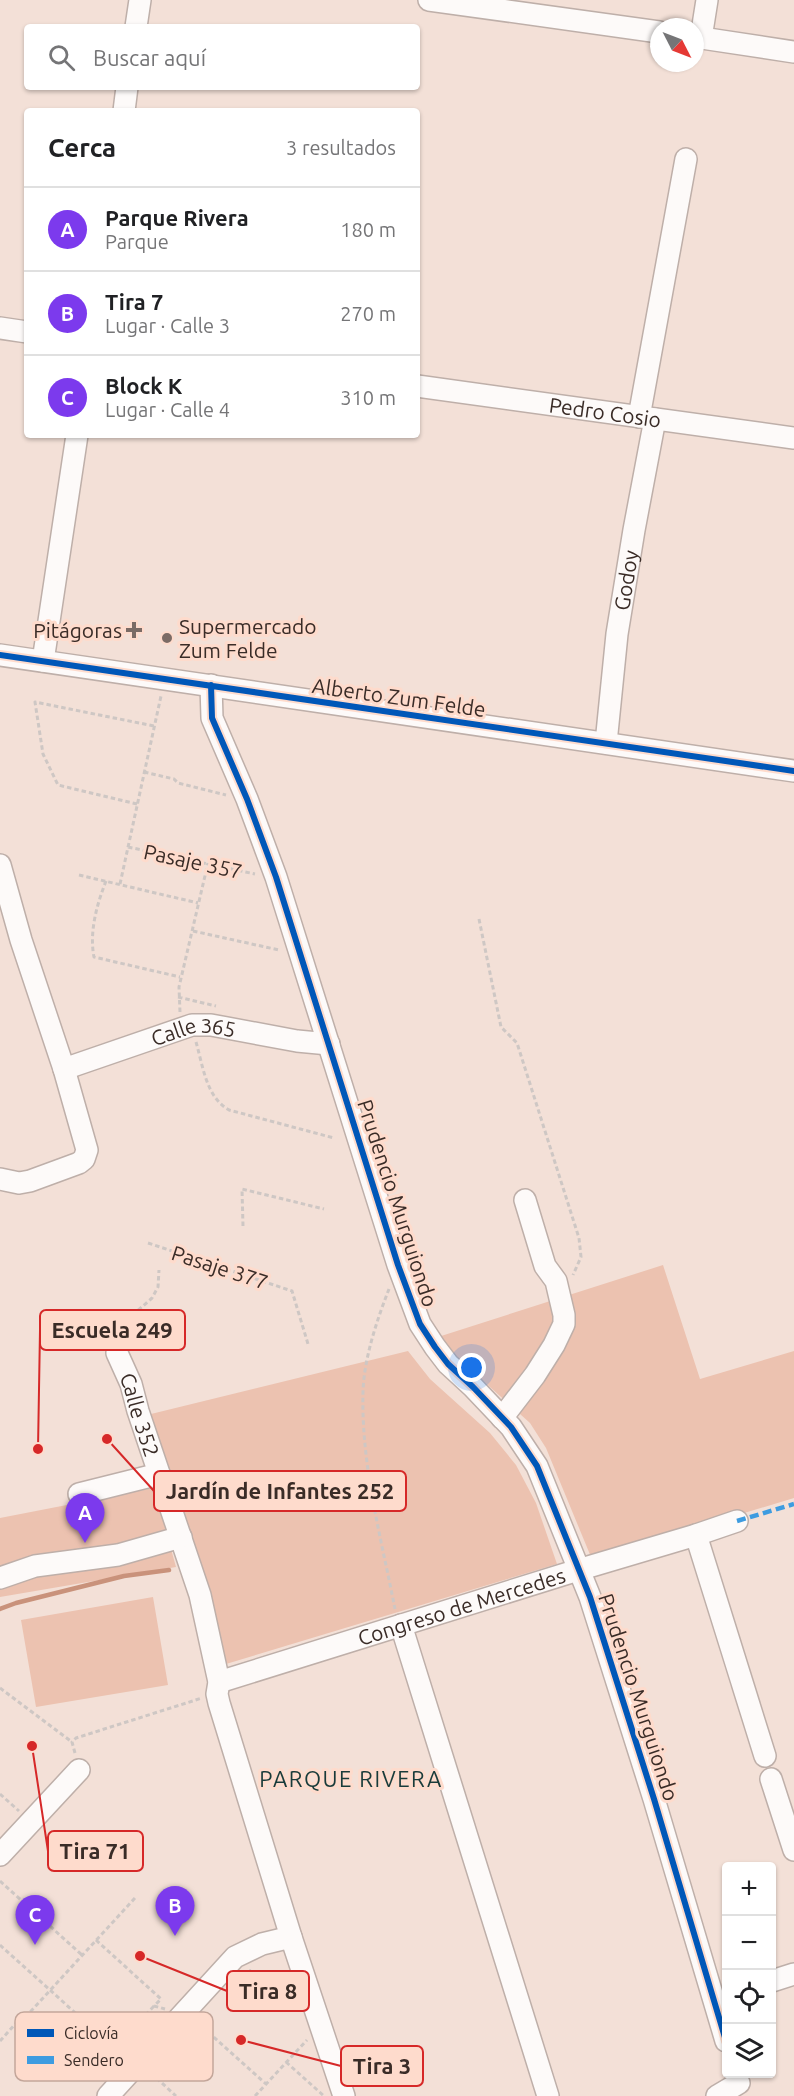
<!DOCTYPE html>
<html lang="es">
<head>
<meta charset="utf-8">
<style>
  :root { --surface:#fff; --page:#f2f2f2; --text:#202124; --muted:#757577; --line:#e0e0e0; --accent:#7c3aed }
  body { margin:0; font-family:Ubuntu,sans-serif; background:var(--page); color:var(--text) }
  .controls { position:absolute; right:18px; bottom:18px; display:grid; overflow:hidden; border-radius:6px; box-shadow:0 2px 4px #0004 }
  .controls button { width:54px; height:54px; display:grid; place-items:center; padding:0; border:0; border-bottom:2px solid var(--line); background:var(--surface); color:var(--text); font:30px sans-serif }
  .compass { position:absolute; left:650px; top:18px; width:54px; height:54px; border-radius:50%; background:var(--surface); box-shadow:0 2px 4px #0004; rotate:132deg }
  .you { position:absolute; left:472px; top:1368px; width:21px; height:21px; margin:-15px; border:4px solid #fff; border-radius:50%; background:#1a73e8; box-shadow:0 0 0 9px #1a73e833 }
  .badge { display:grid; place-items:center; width:39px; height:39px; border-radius:50%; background:var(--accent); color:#fff; font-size:20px; font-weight:700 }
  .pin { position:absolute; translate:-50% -50px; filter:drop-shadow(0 2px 3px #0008) }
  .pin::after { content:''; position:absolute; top:32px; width:21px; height:18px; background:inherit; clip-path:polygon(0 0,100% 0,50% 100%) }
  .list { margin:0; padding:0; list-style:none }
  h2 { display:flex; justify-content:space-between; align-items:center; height:78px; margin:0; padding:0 24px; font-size:26px }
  h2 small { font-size:20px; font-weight:400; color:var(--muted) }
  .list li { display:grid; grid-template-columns:39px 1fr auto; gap:18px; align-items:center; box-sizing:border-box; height:84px; padding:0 24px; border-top:2px solid var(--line) }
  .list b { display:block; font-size:22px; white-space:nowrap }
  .list p { margin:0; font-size:20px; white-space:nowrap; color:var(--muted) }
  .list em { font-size:20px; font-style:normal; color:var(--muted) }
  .icon { flex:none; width:33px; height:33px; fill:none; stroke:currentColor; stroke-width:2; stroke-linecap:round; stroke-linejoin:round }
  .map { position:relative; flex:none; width:794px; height:2096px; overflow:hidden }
  .search { position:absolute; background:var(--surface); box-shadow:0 2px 4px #0004; left:24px; top:24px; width:396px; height:66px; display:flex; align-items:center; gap:15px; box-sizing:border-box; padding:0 21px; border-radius:6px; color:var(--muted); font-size:22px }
  .panel { position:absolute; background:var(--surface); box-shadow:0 2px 4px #0004; left:24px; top:108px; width:396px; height:330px; border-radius:6px }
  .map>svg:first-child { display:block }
  .green { fill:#ecc2b0 }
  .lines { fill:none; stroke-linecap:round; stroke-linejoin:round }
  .stream { stroke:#c9927b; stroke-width:4.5 }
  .minor-casing { stroke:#beafa9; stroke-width:24 }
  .path { stroke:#cec7c4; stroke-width:3; stroke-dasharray:4.5 3; stroke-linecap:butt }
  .minor { stroke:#fdfaf9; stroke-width:21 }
  .quiet { stroke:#3e9ce0; stroke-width:4.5; stroke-dasharray:9 4.5; stroke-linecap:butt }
  .cycleway-casing { stroke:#fedbcc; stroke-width:10 }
  .cycleway { stroke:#0057b8; stroke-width:6 }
  .poi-dot { fill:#7b6b65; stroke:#fedbcc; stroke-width:2 }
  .labels { text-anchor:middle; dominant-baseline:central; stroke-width:6; stroke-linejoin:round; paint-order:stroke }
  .street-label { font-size:21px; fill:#3a2c27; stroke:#fedbcc }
  .poi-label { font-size:21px; fill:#3a2c27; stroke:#fedbcc; text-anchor:start }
  .neighbourhood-label { font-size:22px; letter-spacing:1.5px; fill:#193b3a; stroke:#fedbcc }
  .key { fill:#fedbcc; stroke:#c3a69a; stroke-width:1.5 }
  .key-label { font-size:16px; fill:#3a2c27 }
  .leader { fill:none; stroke:#d62828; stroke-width:2 }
  .callout-dot { fill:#d62828; stroke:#fedbcc; stroke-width:2 }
  .callout { fill:#fedbcc; stroke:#d62828; stroke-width:2 }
  .callout-label { font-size:22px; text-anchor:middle; font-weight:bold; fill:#3a2c27 }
</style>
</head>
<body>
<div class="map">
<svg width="794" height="2096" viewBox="0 0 794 2096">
  <rect width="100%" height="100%" fill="#f3e0d7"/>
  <path class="green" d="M663,1265L700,1379L794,1351V1498L595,1558L591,1557L546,1448L530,1423L450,1351L438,1337Z
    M408,1351L430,1379L490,1433L516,1465L536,1503L557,1564L226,1664L211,1598L151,1414Z
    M154,1488L176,1567L0,1597V1518Z
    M153,1597L168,1685L36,1707L21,1620Z"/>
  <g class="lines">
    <path class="stream" d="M0,1609L16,1603L124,1576L169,1570"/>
    <g class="minor-casing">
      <g id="minor">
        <path d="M429,0L659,32"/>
        <path d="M136,27L140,0"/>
        <path d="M695,37L794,52"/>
        <path d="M701,38L707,0"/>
        <path d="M124,111L127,87"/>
        <path d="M0,328L27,332"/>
        <path id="s1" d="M417,386L794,438"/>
        <path d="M639,417L686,159"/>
        <path d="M0,655L794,771"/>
        <path d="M43,661L77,435"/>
        <path d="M211,685L212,718L247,799L276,877L398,1265L420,1324L435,1347L448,1364L473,1387L511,1427L537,1466L590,1597L654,1799L726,2041"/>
        <path id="s2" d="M606,743L617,634L634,530L655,419"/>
        <path d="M0,865L21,940L64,1069L87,1150L84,1159L79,1163L30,1181L19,1183L0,1179"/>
        <path id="s3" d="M64,1069L192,1025H211L297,1041L329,1044"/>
        <path id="s4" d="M117,1353L131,1384L138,1411L200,1595L219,1682L217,1694L219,1703L291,1937L344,2096"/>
        <path d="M502,1418L535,1375L554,1345L564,1324V1315L556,1281L545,1266L525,1200"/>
        <path d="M79,1494L159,1474"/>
        <path d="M696,1535L765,1756"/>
        <path d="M0,1578L35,1566L118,1555L181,1537"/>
        <path d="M401,1625L548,2096"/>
        <path id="s5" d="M219,1682L578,1570L696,1535L737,1521"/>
        <path d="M771,1779L794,1850"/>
        <path d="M0,1855L79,1770"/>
        <path d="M772,1981L794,1974"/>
        <path d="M108,2096L235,1957L262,1944L291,1937"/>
        <path d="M717,2096L739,2083"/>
      </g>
    </g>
    <path class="path" d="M144,772L174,779L178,783L226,795
      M137,804L58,785L43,754L35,702L154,726
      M128,847L255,874
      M79,875L198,903
      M106,881C97,904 89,932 94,957L180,977
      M120,884L161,696
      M479,919L501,1027L517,1043L579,1238L581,1257L573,1275
      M193,931L279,950
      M178,997L216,1006
      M180,1012L179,987L208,863
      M196,1042C203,1066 206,1097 229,1110L334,1138
      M243,1226L242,1189L324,1209
      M148,1243L292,1291L308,1344
      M389,1289C377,1320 364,1358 363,1392C361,1465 381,1537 395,1609
      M110,1335L152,1298L158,1287L159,1270
      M0,1688L72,1742
      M75,1753L72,1742L76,1738L202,1698
      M0,1794L19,1811
      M0,1881L82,1955
      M96,1940L161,1999L154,2006L165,2009
      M0,1945L122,2055
      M249,1970L296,2011
      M197,2022L266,2084
      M0,2041L18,2021L20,2023L135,1898
      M115,2048L154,2006
      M286,2062L324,2096
      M151,2073L176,2096
      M255,2096L307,2040"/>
    <use href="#minor" class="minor"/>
    <path class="quiet" d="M737,1521L794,1504"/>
    <g class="cycleway-casing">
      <path id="cycleway" d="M0,655L794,771
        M211,685L212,718L247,799L276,877L398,1265L420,1324L435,1347L448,1364L473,1387L511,1427L537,1466L590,1597L654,1799L726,2041"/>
    </g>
    <use href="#cycleway" class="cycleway"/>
  </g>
  <g class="poi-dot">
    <path d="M131 621h6v6h6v6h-6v6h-6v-6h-6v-6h6z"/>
    <circle cx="167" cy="638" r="6"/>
  </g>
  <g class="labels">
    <g class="street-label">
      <text stroke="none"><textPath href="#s1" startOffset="190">Pedro Cosio</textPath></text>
      <text stroke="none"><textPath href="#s2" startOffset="164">Godoy</textPath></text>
      <text transform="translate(399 697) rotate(8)">Alberto Zum Felde</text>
      <text transform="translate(193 861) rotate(12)">Pasaje 357</text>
      <text stroke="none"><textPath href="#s3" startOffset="136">Calle 365</textPath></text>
      <text transform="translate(398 1203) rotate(72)">Prudencio Murguiondo</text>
      <text transform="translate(220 1267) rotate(18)">Pasaje 377</text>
      <text stroke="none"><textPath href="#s4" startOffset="66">Calle 352</textPath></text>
      <text stroke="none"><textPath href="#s5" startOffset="254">Congreso de Mercedes</textPath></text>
      <text transform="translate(639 1697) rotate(72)">Prudencio Murguiondo</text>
    </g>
    <g class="poi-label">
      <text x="179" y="626">Supermercado<tspan x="179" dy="24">Zum Felde</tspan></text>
      <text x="122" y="630" text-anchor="end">Pitágoras</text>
    </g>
    <g class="neighbourhood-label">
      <text x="351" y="1778">PARQUE RIVERA</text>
    </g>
  </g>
  <rect x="15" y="2012" width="198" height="69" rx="9" class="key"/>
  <rect x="27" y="2029" width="27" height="8" fill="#0057b8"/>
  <rect x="27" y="2056" width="27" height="8" fill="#3e9ce0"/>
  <g class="key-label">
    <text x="64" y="2039">Ciclovía</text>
    <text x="64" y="2066">Sendero</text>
  </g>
  <path class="leader" d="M38 1449L40 1330M107 1439L154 1491M32 1746L48 1851M140 1956L227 1991M241 2040L341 2066"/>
  <g class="callout-dot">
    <circle cx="38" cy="1449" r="6"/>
    <circle cx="107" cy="1439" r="6"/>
    <circle cx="32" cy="1746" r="6"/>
    <circle cx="140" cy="1956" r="6"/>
    <circle cx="241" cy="2040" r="6"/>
  </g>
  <g class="callout">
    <rect x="40" y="1310" width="145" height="40" rx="6"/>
    <rect x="154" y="1471" width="252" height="40" rx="6"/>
    <rect x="48" y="1831" width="95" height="40" rx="6"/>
    <rect x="227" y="1971" width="82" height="40" rx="6"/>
    <rect x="341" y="2046" width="82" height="40" rx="6"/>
  </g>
  <g class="callout-label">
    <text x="112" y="1338">Escuela 249</text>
    <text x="280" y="1499">Jardín de Infantes 252</text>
    <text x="95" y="1859">Tira 71</text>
    <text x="268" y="1999">Tira 8</text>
    <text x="382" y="2074">Tira 3</text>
  </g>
</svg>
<div class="controls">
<button>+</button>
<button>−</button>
<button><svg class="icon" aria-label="locate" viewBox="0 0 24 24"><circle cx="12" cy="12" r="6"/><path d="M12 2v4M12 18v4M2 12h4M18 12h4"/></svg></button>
<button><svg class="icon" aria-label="layers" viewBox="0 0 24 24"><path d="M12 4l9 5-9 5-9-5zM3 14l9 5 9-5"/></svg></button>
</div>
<svg class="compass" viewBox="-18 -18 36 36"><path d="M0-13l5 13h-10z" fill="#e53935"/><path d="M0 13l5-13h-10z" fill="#757577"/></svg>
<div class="you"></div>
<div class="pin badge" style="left:85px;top:1543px">A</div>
<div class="pin badge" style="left:175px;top:1936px">B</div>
<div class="pin badge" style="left:35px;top:1945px">C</div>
<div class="search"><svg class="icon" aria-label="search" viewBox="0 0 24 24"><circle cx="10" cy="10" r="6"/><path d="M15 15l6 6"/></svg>Buscar aquí</div>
<section class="panel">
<h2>Cerca<small>3 resultados</small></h2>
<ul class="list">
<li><span class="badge">A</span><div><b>Parque Rivera</b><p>Parque</p></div><em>180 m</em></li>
<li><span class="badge">B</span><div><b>Tira 7</b><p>Lugar · Calle 3</p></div><em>270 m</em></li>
<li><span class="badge">C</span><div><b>Block K</b><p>Lugar · Calle 4</p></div><em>310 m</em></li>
</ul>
</section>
</div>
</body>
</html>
